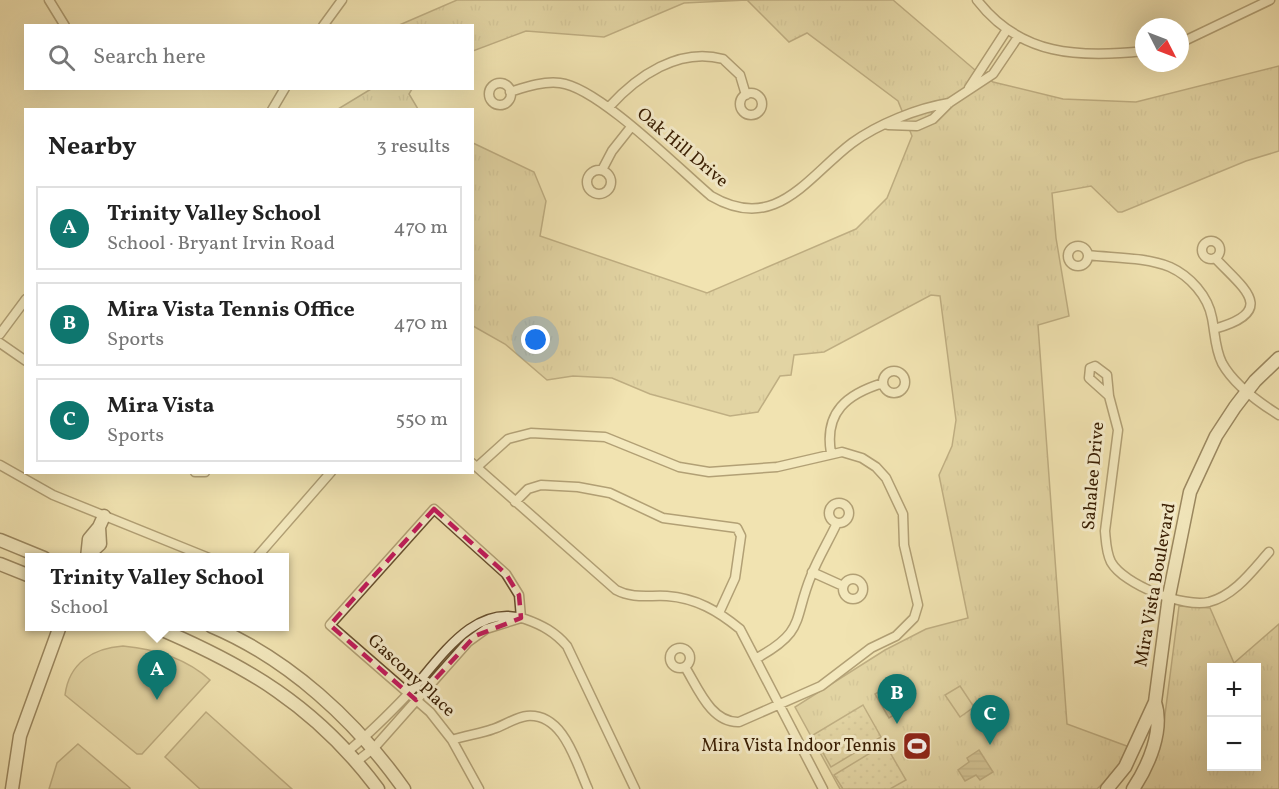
<!DOCTYPE html>
<html lang="en">
<head>
<meta charset="utf-8">
<style>
  :root { --surface:#fff; --page:#f6f6f6; --text:#222; --muted:#767676; --line:#e0e0e0; --accent:#0f766e }
  body { margin:0; font-family:Vollkorn,serif; background:var(--page); color:var(--text) }
  .controls { position:absolute; right:18px; bottom:18px; display:grid; overflow:hidden; border-radius:0px; box-shadow:0 6px 24px #0002 }
  .controls button { width:54px; height:54px; display:grid; place-items:center; padding:0; border:0; border-bottom:2px solid var(--line); background:var(--surface); color:var(--text); font:30px sans-serif }
  .compass { position:absolute; left:1135px; top:18px; width:54px; height:54px; border-radius:50%; background:var(--surface); box-shadow:0 6px 24px #0002; rotate:132deg }
  .you { position:absolute; left:536px; top:340px; width:21px; height:21px; margin:-15px; border:4px solid #fff; border-radius:50%; background:#1a73e8; box-shadow:0 0 0 9px #1a73e833 }
  .badge { display:grid; place-items:center; width:39px; height:39px; border-radius:50%; background:var(--accent); color:#fff; font-size:20px; font-weight:700 }
  .pin { position:absolute; translate:-50% -50px; filter:drop-shadow(0 2px 3px #0008) }
  .pin::after { content:''; position:absolute; top:32px; width:21px; height:18px; background:inherit; clip-path:polygon(0 0,100% 0,50% 100%) }
  .popup { position:absolute; left:25px; top:553px; width:264px; height:78px; box-sizing:border-box; display:grid; place-content:center; border-radius:0px; background:var(--surface); filter:drop-shadow(0 2px 4px #0005); font-size:20px; white-space:nowrap; color:var(--muted) }
  .popup b { font-size:22px; color:var(--text) }
  .popup::after { content:''; position:absolute; left:50%; top:100%; margin-left:-12px; border:12px solid transparent; border-top-color:var(--surface) }
  .list { margin:0; padding:0; list-style:none }
  h2 { display:flex; justify-content:space-between; align-items:center; height:78px; margin:0; padding:0 24px; font-size:26px }
  h2 small { font-size:20px; font-weight:400; color:var(--muted) }
  .list li { display:grid; grid-template-columns:39px 1fr auto; gap:18px; align-items:center; box-sizing:border-box; height:84px; margin:0 12px 12px; padding:0 12px; border:2px solid var(--line); border-radius:0px }
  .list b { display:block; font-size:22px; white-space:nowrap }
  .list p { margin:0; font-size:20px; white-space:nowrap; color:var(--muted) }
  .list em { font-size:20px; font-style:normal; color:var(--muted) }
  .icon { flex:none; width:33px; height:33px; fill:none; stroke:currentColor; stroke-width:2; stroke-linecap:round; stroke-linejoin:round }
  .map { position:relative; flex:none; width:1279px; height:789px; overflow:hidden }
  .search { position:absolute; background:var(--surface); box-shadow:0 6px 24px #0002; left:24px; top:24px; width:450px; height:66px; display:flex; align-items:center; gap:15px; box-sizing:border-box; padding:0 21px; border-radius:0px; color:var(--muted); font-size:22px }
  .panel { position:absolute; background:var(--surface); box-shadow:0 6px 24px #0002; left:24px; top:108px; width:450px; height:366px; border-radius:0px }
  .map>svg:first-child { display:block }
  .grass { fill:url(#grass-tufts); stroke:#846e4a; stroke-width:1.5; fill-rule:evenodd }
  .park { fill:url(#park-dots); stroke:#846e4a; stroke-width:1.5 }
  .garden { fill:#d1c193; stroke:#846e4a; stroke-width:1.5 }
  .water { fill:url(#water-rules); stroke:#816b47; stroke-width:1.5 }
  .lines { fill:none; stroke-linecap:round; stroke-linejoin:round }
  .street-casing { stroke:#664e2d; stroke-width:11 }
  .secondary-casing { stroke:#371c01; stroke-width:15 }
  .street { stroke:#f6edcc; stroke-width:8 }
  .secondary { stroke:#f6edcc; stroke-width:12 }
  .marked { fill:none; stroke:#c2185b; stroke-width:4.5; stroke-dasharray:12 8; stroke-linejoin:round }
  .labels { text-anchor:middle; dominant-baseline:central; stroke-width:6; stroke-linejoin:round; paint-order:stroke }
  .street-label { font-size:18px; fill:#371c01; stroke:#f6edcc }
  .poi-label { font-size:18px; fill:#371c01; stroke:#f6edcc; text-anchor:end }
</style>
</head>
<body>
<div class="map">
<svg width="1279" height="789" viewBox="0 0 1279 789">
  <defs>
    <pattern id="grass-tufts" width="24" height="20" patternUnits="userSpaceOnUse" patternTransform="scale(1.5)"><rect width="24" height="20" fill="#d1c193"/><path d="M3 7l-1-3M5 7V3M7 7l1-3M15 17l-1-3M17 17v-4M19 17l1-3" fill="none" stroke="#b4a57d"/></pattern>
    <pattern id="park-dots" width="8" height="8" patternUnits="userSpaceOnUse" patternTransform="scale(1.5)"><rect width="8" height="8" fill="#d1c193"/><path d="M2 2h.1M6 6h.1" fill="none" stroke="#b4a57d" stroke-width="1.8" stroke-linecap="round"/></pattern>
    <pattern id="water-rules" width="6" height="5" patternUnits="userSpaceOnUse" patternTransform="scale(1.5)"><rect width="6" height="5" fill="#b29f75"/><path d="M0 2.5h6" fill="none" stroke="#92815e"/></pattern>
  </defs>
  <rect width="100%" height="100%" fill="#f1e3b1"/>
  <filter id="stains"><feTurbulence type="fractalNoise" baseFrequency=".00333" numOctaves="4"/><feColorMatrix values="0 0 0 0 .2 0 0 0 0 .09 0 0 0 0 .02 0 0 0 .5 -.17"/></filter>
  <radialGradient id="worn" r=".72"><stop offset=".6" stop-color="#630" stop-opacity="0"/><stop offset="1" stop-color="#630" stop-opacity=".3"/></radialGradient>
  <path class="grass" d="M457,0H893L975,70L993,82L1063,99L1136,102L1279,66V151L1246,161L1122,212H1118L1091,186L1052,193L1056,238L1069,316L1038,325L1067,724L1132,748L1123,764L1097,789H840L795,707L885,650L926,629L968,618L939,475L952,446L956,420L940,296L931,295L824,352L794,355L791,375L780,376L758,412L730,416L650,394L612,378L573,376L547,380L505,344L473,326V143L534,172L546,201L540,236L707,293L856,229L887,198L912,136L898,101L807,33L789,42L747,0L684,3L604,37L526,31L473,51L472,26H397Z
    M371,89H412L409,94L418,109H338Z
    M1179,606L1210,608L1234,663L1279,624V789H1137L1163,730ZM1212,668H1256V766H1212Z"/>
  <path class="park" d="M863,705L881,737L831,767L813,735Z
    M885,744L906,780L890,789H843L834,775Z"/>
  <path class="garden" d="M123,646C155,649 186,658 210,680L142,754H137L65,695C69,663 93,648 123,646Z
    M888,686L902,710L889,718L875,694Z
    M960,686L974,707L960,717L945,695Z
    M206,712L292,789H200L165,757Z
    M78,744L130,788V789H49L57,763Z"/>
  <path class="water" d="M979,750L993,772L980,780L976,775L965,781L958,770L969,762L967,758Z"/>
  <g class="lines">
    <g class="street-casing">
      <path id="street" d="M49,0L65,26
        M977,0C1020,56 1079,58 1144,51
        M323,26L342,0
        M1180,43L1270,0
        M489 94a11 11 0 1 1 22 0a11 11 0 1 1-22 0Z
        M969,88L1006,31
        M510,92C526,87 543,81 560,83C598,87 679,169 711,196C776,234 807,177 852,143C878,124 918,108 949,103
        M740 104a11 11 0 1 1 22 0a11 11 0 1 1-22 0Z
        M609,107C637,76 679,47 723,59L740,75L746,95
        M272,110L285,88
        M888,125L917,126L933,119L949,103L993,74L1018,37
        M602,170L612,151L631,127
        M587 182a12 12 0 1 1 24 0a12 12 0 1 1-24 0Z
        M1202 250a9 9 0 1 1 18 0a9 9 0 1 1-18 0Z
        M1068 256a10 10 0 1 1 20 0a10 10 0 1 1-20 0Z
        M1088,255C1113,258 1146,257 1170,267C1190,276 1208,296 1212,318C1215,333 1215,349 1222,363C1234,385 1258,402 1279,415
        M1214,329C1279,311 1243,288 1215,258
        M0,334L26,299
        M0,343L26,361
        M1095,366L1107,375L1109,396L1089,378L1090,368Z
        M883 382a11 11 0 1 1 22 0a11 11 0 1 1-22 0Z
        M1109,396L1118,430L1105,531C1106,541 1106,552 1111,562C1124,585 1184,608 1209,602C1235,595 1252,571 1269,552
        M831,453C824,412 847,394 883,383
        M472,463L616,590C633,599 649,595 667,596C696,598 718,611 740,629L823,789
        M0,465L53,495L209,558
        M477,467L508,439L531,433L605,437L679,467L709,472L777,467L842,452L862,458L876,467L886,478L903,514L904,545L918,605L914,618L896,636L871,648L821,686L739,722C711,723 698,688 685,667
        M195,472H205
        M515,502L528,489L541,485L578,487L610,493L663,518L737,528L741,536L735,578L719,613
        M829 513a10 10 0 1 1 20 0a10 10 0 1 1-20 0Z
        M256,558L331,472
        M812,572L843,586
        M843 589a10 10 0 1 1 20 0a10 10 0 1 1-20 0Z
        M670 658a10 10 0 1 1 20 0a10 10 0 1 1-20 0Z
        M757,658C806,631 793,620 811,576C818,558 828,542 836,525
        M452,740C466,735 480,734 493,729C503,726 516,717 527,716C564,713 576,763 588,789
        M347,752C369,734 390,713 410,692C440,659 474,602 525,619C542,625 555,632 567,646L635,789
        M356,762L374,748L468,642L486,629L521,618
        M479,789L452,740L430,712L330,625L434,509L506,574L519,595L521,618"/>
    </g>
    <g class="secondary-casing">
      <path id="secondary" d="M0,540L44,558
        M88,555L100,544L99,527
        M87,558L89,539L99,527L104,516
        M0,564L30,576
        M153,626C246,665 316,706 378,789
        M211,626C289,659 356,721 404,789
        M12,789L20,736L60,626
        M1107,789L1125,767L1155,702L1169,596L1190,492L1216,436L1235,407L1255,381L1279,358
        M1133,789C1149,765 1164,730 1155,702"/>
    </g>
    <use href="#street" class="street"/>
    <use href="#secondary" class="secondary"/>
  </g>
  <path d="M0 0H1279V789H0ZM434,509L506,574L519,595L521,618L475,636L416,700L330,625Z" fill="#f1e3b1" fill-opacity=".55" fill-rule="evenodd"/>
  <path class="marked" d="M434,509L506,574L519,595L521,618L475,636L416,700L330,625Z"/>
  <defs>
    <g id="stadium-square" transform="scale(1.5)"><rect x="-9" y="-9" width="18" height="18" rx="4" fill="#8f2418" stroke="#f6edcc"/><path d="M0-5a6.5 5 0 1 0 0 10a6.5 5 0 1 0 0-10ZM-3.5-1.8h7v3.6h-7Z" fill="#fff"/></g>
  </defs>
  <g fill-rule="evenodd">
    <use href="#stadium-square" x="917" y="746"/>
  </g>
  <g class="labels">
    <g class="street-label">
      <text transform="translate(682 148) rotate(40)">Oak Hill Drive</text>
      <text transform="translate(1094 476) rotate(-85)">Sahalee Drive</text>
      <text transform="translate(1156 585) rotate(-80)">Mira Vista Boulevard</text>
      <text transform="translate(411 676) rotate(43)">Gascony Place</text>
    </g>
    <g class="poi-label">
      <text x="896" y="746">Mira Vista Indoor Tennis</text>
    </g>
  </g>
  <rect width="100%" height="100%" filter="url(#stains)"/>
  <rect width="100%" height="100%" fill="url(#worn)"/>
</svg>
<div class="controls">
<button>+</button>
<button>−</button>
</div>
<svg class="compass" viewBox="-18 -18 36 36"><path d="M0-13l5 13h-10z" fill="#e53935"/><path d="M0 13l5-13h-10z" fill="#767676"/></svg>
<div class="you"></div>
<div class="pin badge" style="left:157px;top:700px">A</div>
<div class="popup"><b>Trinity Valley School</b>School</div>
<div class="pin badge" style="left:897px;top:724px">B</div>
<div class="pin badge" style="left:990px;top:745px">C</div>
<div class="search"><svg class="icon" aria-label="search" viewBox="0 0 24 24"><circle cx="10" cy="10" r="6"/><path d="M15 15l6 6"/></svg>Search here</div>
<section class="panel">
<h2>Nearby<small>3 results</small></h2>
<ul class="list">
<li><span class="badge">A</span><div><b>Trinity Valley School</b><p>School · Bryant Irvin Road</p></div><em>470 m</em></li>
<li><span class="badge">B</span><div><b>Mira Vista Tennis Office</b><p>Sports</p></div><em>470 m</em></li>
<li><span class="badge">C</span><div><b>Mira Vista</b><p>Sports</p></div><em>550 m</em></li>
</ul>
</section>
</div>
</body>
</html>
